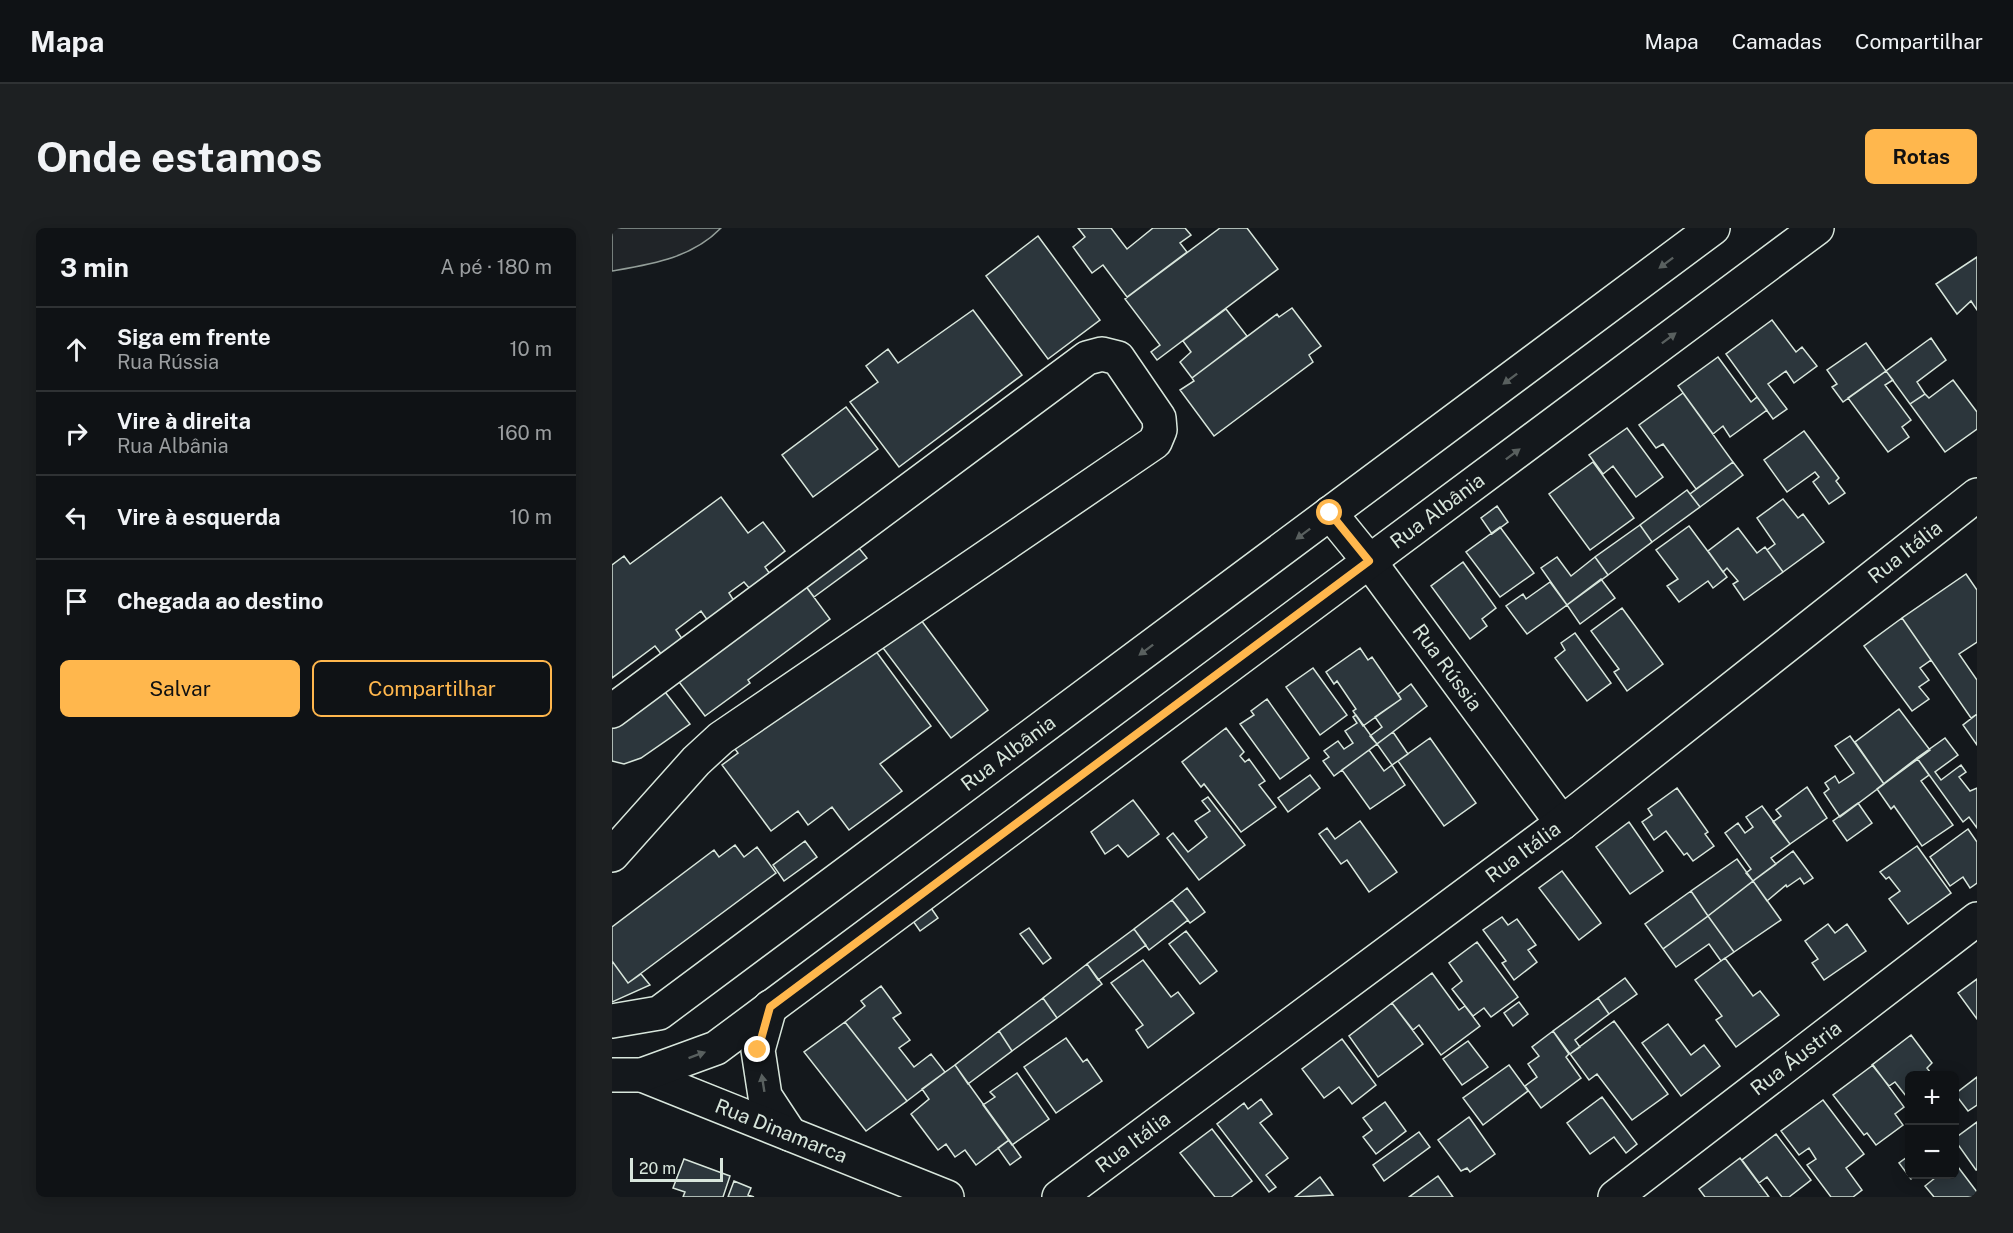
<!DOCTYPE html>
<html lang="pt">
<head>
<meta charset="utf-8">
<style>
  :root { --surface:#0f1215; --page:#1d2022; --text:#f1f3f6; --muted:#9b9ea0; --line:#2f3234; --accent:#ffb74d }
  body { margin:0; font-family:"Public Sans",sans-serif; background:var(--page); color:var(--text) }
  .controls { position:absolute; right:18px; bottom:18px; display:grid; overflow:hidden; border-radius:9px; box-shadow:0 3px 15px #0003 }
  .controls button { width:54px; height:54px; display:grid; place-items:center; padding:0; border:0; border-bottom:2px solid var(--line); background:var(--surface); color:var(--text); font:30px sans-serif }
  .scale { position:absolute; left:18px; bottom:15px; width:93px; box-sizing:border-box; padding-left:6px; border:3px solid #d8e6dc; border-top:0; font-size:16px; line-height:21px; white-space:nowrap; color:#d8e6dc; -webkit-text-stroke:4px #14181c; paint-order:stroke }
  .stop { position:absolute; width:18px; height:18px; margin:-14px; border:4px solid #ffb74d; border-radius:50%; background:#fff }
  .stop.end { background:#ffb74d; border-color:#fff; box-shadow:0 2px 6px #0008 }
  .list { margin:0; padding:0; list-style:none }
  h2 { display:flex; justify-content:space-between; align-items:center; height:78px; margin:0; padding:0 24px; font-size:26px }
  h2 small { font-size:20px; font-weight:400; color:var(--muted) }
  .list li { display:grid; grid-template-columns:39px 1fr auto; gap:18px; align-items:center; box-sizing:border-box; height:84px; padding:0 24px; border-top:2px solid var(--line) }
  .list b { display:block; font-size:22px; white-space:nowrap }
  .list p { margin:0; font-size:20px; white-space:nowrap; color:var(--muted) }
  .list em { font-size:20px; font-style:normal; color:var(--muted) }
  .actions { display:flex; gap:12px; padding:18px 24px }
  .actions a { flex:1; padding:14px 0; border:2px solid var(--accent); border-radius:9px; text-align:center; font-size:21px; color:var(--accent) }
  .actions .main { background:var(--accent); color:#111 }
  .icon { flex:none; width:33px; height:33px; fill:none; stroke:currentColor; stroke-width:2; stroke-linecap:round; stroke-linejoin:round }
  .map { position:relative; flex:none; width:1365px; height:969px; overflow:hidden; border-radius:9px }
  header { display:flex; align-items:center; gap:36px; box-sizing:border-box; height:84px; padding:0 30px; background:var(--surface); border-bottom:2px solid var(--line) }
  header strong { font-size:28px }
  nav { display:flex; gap:33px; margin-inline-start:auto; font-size:21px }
  .intro { display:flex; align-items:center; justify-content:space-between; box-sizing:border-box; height:144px; padding:0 36px }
  h1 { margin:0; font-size:42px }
  .button { padding:15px 27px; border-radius:9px; background:var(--accent); color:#111; font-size:21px; font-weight:700 }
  main { display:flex; gap:36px; padding:0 36px }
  aside { flex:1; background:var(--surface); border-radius:9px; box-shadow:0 3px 15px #0003 }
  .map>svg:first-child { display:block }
  .green { fill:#202428; stroke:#939e99; stroke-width:1.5 }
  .building { fill:#2c363c; stroke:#d8e6dc; stroke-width:1.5 }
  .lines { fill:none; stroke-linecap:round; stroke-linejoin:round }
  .minor-casing { stroke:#d8e6dc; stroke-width:36 }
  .major-casing { stroke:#d8e6dc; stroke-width:36 }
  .minor { stroke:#14181c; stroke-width:33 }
  .major { stroke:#14181c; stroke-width:33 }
  .oneway { fill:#59605f }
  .route { stroke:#ffb74d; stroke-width:8 }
  .labels { text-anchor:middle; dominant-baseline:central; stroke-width:4.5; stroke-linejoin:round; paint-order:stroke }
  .street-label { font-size:20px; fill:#d8e6dc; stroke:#14181c }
</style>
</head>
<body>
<header>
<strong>Mapa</strong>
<nav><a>Mapa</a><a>Camadas</a><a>Compartilhar</a></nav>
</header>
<div class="intro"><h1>Onde estamos</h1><a class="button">Rotas</a></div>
<main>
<aside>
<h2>3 min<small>A pé · 180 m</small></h2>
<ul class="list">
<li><svg class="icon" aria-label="ahead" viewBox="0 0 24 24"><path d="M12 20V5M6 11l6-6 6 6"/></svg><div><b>Siga em frente</b><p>Rua Rússia</p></div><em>10 m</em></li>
<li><svg class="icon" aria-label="right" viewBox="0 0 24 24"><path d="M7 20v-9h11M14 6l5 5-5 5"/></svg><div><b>Vire à direita</b><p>Rua Albânia</p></div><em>160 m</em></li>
<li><svg class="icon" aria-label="left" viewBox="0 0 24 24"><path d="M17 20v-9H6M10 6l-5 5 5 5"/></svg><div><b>Vire à esquerda</b></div><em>10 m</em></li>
<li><svg class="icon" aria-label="arrive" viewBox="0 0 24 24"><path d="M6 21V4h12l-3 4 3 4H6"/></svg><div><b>Chegada ao destino</b></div></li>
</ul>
<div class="actions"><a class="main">Salvar</a><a>Compartilhar</a></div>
</aside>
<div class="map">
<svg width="1365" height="969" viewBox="0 0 1365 969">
  <rect width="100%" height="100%" fill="#14181c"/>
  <path class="green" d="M0,0H109C80,30 40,36 0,43Z"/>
  <path class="building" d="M466,0H499L515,21L541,0H573L579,7L568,15L575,24L515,69L491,37L480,45L461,19L473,9Z
    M608,0H635L666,41L545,132L539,124L548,117L513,71Z
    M426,8L488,92L436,131L374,48Z
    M1365,29V82L1359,73L1345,86L1324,56Z
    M680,80L709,118L697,127L701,134L602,208L568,162L582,153L580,150L665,86L667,89Z
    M614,81L635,108L580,150L568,134L579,124L571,113Z
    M361,82L410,147L287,239L238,174L266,154L254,138L276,121L286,135Z
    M1160,92L1184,124L1190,119L1205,138L1182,155L1174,143L1156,156L1175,181L1161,191L1114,126Z
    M1319,110L1334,132L1305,154L1313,166L1298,176L1274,143Z
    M1254,115L1274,143L1231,174L1220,159L1225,156L1215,142Z
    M1106,129L1139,174L1145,169L1155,182L1118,209L1111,198L1101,206L1066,158Z
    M1274,143L1281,152L1273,157L1299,192L1290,199L1297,209L1276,224L1236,170Z
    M1341,152L1365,184V201L1333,224L1298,176L1313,166L1317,170Z
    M1071,165L1121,234L1084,261L1051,216L1044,220L1027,197Z
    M234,179L266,221L201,269L170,227Z
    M1015,200L1051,249L1024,269L1001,238L991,246L977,227Z
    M1192,203L1227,250L1224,253L1233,265L1217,276L1201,254L1207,249L1203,244L1175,264L1152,232Z
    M981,234L1022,290L978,322L937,266Z
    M1121,234L1131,247L1088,279L1078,266Z
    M1075,262L1088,279L1040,314L1028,297Z
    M109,269L136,305L151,294L173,323L153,339L158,346L138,361L132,354L117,365L122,373L96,393L89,383L64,402L71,412L50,427L43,418L0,450V337L12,328L18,336Z
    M1171,271L1186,290L1191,286L1212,314L1171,344L1155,322L1163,316L1145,290Z
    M885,278L896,294L880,306L869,290Z
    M1028,297L1040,314L996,347L983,329Z
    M1077,298L1115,349L1101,360L1096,353L1067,374L1055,358L1066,351L1044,322Z
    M888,299L922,345L888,369L854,324Z
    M1126,300L1145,325L1153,319L1171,344L1132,372L1121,356L1126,353L1115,340L1111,344L1096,323Z
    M242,314L255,330L202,369L190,353Z
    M945,329L959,348L983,329L996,347L955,377L929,340Z
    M851,334L884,380L870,391L875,398L858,411L819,358Z
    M1354,346L1365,362V414L1347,426L1365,452V486L1359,490L1290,390Z
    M989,351L1003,370L968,396L955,377Z
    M190,353L218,391L136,452L138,455L93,488L61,446Z
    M938,354L955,377L915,406L894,378L911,366L914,371Z
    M1010,380L1051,436L1015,463L1002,444L1007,441L979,403Z
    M306,388L376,482L339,510L268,416Z
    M1290,390L1319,432L1308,440L1317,452L1307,459L1317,471L1300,483L1252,418Z
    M963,405L999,455L975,473L943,430L953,422L949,415Z
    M748,420L756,432L760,429L789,471L751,498L741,483L744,481L725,453L722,456L714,444Z
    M263,422L319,498L268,536L290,563L237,602L220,579L196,597L186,583L159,603L110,537L126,525L118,514Z
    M701,440L735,487L708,507L674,459Z
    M799,456L815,478L765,516L758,508L770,499L763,489L789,471L786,466Z
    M50,460L78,496L29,530L12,536L0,533V497Z
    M655,471L697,530L668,551L628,496L642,487L639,483Z
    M1287,481L1318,522L1272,556L1243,514Z
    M1365,486V517L1351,497Z
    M744,487L765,516L722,548L711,533L717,529L712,523L726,513L732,521L741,515L733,503L745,495L741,489Z
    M614,500L632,524L628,528L633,534L637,531L653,553L647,557L664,579L629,604L592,556L589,559L570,534Z
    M781,504L796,526L780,537L765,516Z
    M1238,508L1272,556L1228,589L1212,565L1217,561L1213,555L1223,548L1227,555L1242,545L1223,518Z
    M818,510L864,575L832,598L786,533Z
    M1333,510L1346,527L1323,544L1329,552L1349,537L1354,544L1347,549L1358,563L1365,560V600L1357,589L1351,594L1305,530Z
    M757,522L772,543L780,537L793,557L758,581L730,542Z
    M1305,530L1317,547L1309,553L1341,597L1310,618L1282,578L1279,581L1265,561Z
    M698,547L708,560L676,584L666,570Z
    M1195,559L1215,590L1178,616L1161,594L1169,588L1164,582Z
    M1065,560L1096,604L1093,606L1102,618L1081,633L1075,625L1072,627L1054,603L1042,612L1030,594L1040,587L1036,581Z
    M596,569L633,617L587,652L555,610L561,605L576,624L595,609L583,593L598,583L590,573Z
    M521,572L547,606L516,629L506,617L493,626L479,604Z
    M1246,575L1260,595L1235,613L1221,593Z
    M1150,578L1178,616L1159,630L1164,636L1141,653L1134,645L1139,641L1113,605L1126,595L1133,605L1141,599L1134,589Z
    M748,593L785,644L757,664L735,632L729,636L707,606L715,600L723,611Z
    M1017,594L1051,643L1018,666L984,619Z
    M1356,601L1365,614V655L1358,660L1351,649L1338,658L1318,629Z
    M193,613L205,629L172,653L161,637Z
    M123,617L132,629L145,619L164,645L16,755L0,733V699L102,622L107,629Z
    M1305,618L1339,665L1296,696L1277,671L1288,663L1277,649L1274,651L1268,644Z
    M1181,623L1201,650L1192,656L1188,650L1175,659L1174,657L1155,673L1141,653Z
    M1125,631L1141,653L1096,688L1079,663Z
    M950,643L989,695L967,712L927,660Z
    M1141,653L1169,692L1122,724L1096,688Z
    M575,660L593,684L578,695L560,672Z
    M1079,663L1096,688L1051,721L1033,696Z
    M560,672L576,692L537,722L522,701Z
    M319,680L326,690L308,703L301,693Z
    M1096,688L1122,724L1109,733L1097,716L1064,739L1051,721Z
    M890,689L896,697L905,691L924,717L916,722L925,734L902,752L890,735L894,733L871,702Z
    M1216,696L1223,705L1235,696L1254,723L1212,752L1200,735L1206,731L1193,713Z
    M417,700L439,730L431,736L408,706Z
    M522,701L534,717L486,752L475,736Z
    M574,703L605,743L588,756L557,716Z
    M865,714L906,769L879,789L872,780L861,788L840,761L850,753L837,735Z
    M1113,730L1141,768L1148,763L1167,787L1124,819L1104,792L1110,788L1083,752Z
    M531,732L559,769L566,764L582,785L536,820L524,802L531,797L499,755Z
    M0,733L16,755L29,746L38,757L0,774Z
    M475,736L490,756L445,790L431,770Z
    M820,745L847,782L853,778L868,798L829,827L807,797L801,802L780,775Z
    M1013,750L1025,766L997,786L986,770Z
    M1365,751V791L1346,765Z
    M269,758L289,785L281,790L298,812L287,820L302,839L319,826L333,844L295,873L233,794L253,778L249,773Z
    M431,770L445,790L400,823L387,803Z
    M986,770L997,786L963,812L968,819L958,826L941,803Z
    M907,774L916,786L901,798L892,785Z
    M780,775L811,816L766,849L737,808Z
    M1002,793L1056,866L1020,892L985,846L977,852L958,826Z
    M233,794L295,873L254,903L192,824Z
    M1056,796L1079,827L1092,817L1108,838L1069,868L1030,815Z
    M387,803L400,823L356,856L343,837Z
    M941,803L957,826L954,829L969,850L929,880L913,858L925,849L916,836L927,828L920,819Z
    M1299,807L1320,835L1315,840L1321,848H1298V873L1283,854L1277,858L1260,837Z
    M454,810L471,834L475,831L490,853L444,885L412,839Z
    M730,811L764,857L740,876L727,859L712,870L690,841Z
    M856,813L876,839L850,857L831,831Z
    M343,837L397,912L364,937L353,922L343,929L334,916L326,922L299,886L317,871L310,861Z
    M897,837L916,863L871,897L851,870Z
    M1261,837L1292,879L1283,886L1291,897L1264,917L1255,905L1252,907L1221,867Z
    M405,845L437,891L400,917L371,877L383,869L378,864Z
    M1365,849V877L1356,883L1343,866Z
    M990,869L1025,916L1014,925L1002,909L978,926L955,895Z
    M649,871L660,886L648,895L676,930L654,947L664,959L657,964L605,896L632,875L636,881Z
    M1211,872L1252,926L1234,940L1250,962L1241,969H1219L1195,937L1204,931L1197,920L1187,927L1169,903Z
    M773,874L794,903L764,926L751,909L760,902L751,890Z
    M857,889L883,926L858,944L855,940L849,943L826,912Z
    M1365,894V942H1364L1342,911Z
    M600,901L640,953L619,969H603L568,925Z
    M807,904L818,919L772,953L761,937Z
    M1164,906L1199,952L1177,969H1170L1155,949L1147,955L1130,932Z
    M397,912L409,929L398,937L386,920Z
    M1298,927V946H1305L1299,951L1287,935Z
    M1128,930L1157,969H1093L1087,961Z
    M72,931L118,948L111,969H71L73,964L61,960Z
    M1343,935L1365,964V969H1322L1313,958L1328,946H1342Z
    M826,948L841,969H797Z
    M708,949L721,967L683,969Z
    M122,953L139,960L136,967L142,969H116Z"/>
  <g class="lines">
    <g class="minor-casing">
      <g id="minor">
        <path id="s1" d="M718,285L757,333L950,595"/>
        <path d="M0,483L475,130L490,126L506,130L547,190L548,202L543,214L109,510L84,533L0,627"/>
        <path d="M158,779L146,822L153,868L178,906"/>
        <path id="s2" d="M30,847L335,969"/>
        <path id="s3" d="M447,969L950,595L1365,267"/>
        <path id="s4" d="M1003,969L1365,691"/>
      </g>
    </g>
    <g class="major-casing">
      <g id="major">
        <path id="s5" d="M0,793L47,785L1101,0"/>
        <path id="s6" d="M0,847H30L104,820L1205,0"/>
      </g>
    </g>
    <use href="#minor" class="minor"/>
    <use href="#major" class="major"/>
  </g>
  <defs><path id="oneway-solid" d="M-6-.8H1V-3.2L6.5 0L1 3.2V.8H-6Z" transform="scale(1.5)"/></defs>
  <g class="oneway">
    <use href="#oneway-solid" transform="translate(1054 35) rotate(143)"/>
    <use href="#oneway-solid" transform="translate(1057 110) rotate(-37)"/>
    <use href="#oneway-solid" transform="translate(898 151) rotate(143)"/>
    <use href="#oneway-solid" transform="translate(901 226) rotate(-37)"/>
    <use href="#oneway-solid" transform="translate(691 306) rotate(143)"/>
    <use href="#oneway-solid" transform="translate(534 422) rotate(143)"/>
    <use href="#oneway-solid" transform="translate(85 827) rotate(-20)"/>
    <use href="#oneway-solid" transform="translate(151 855) rotate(-99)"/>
  </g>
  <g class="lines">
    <path class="route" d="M146,822L158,779L757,333L718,285"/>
  </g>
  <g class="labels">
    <g class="street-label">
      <text stroke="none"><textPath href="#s6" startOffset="1008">Rua Albânia</textPath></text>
      <text stroke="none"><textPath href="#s3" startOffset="1064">Rua Itália</textPath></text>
      <text stroke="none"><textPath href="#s1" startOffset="194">Rua Rússia</textPath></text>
      <text stroke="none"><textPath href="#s5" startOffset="483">Rua Albânia</textPath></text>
      <text stroke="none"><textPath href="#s3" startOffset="578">Rua Itália</textPath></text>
      <text stroke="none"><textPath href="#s4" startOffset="228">Rua Áustria</textPath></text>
      <text stroke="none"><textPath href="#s2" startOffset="150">Rua Dinamarca</textPath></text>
      <text stroke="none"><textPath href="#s3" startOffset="92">Rua Itália</textPath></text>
    </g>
  </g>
</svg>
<div class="controls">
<button>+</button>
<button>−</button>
</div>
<div class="scale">20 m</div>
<div class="stop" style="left:718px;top:285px"></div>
<div class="stop end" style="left:146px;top:822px"></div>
</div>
</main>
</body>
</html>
